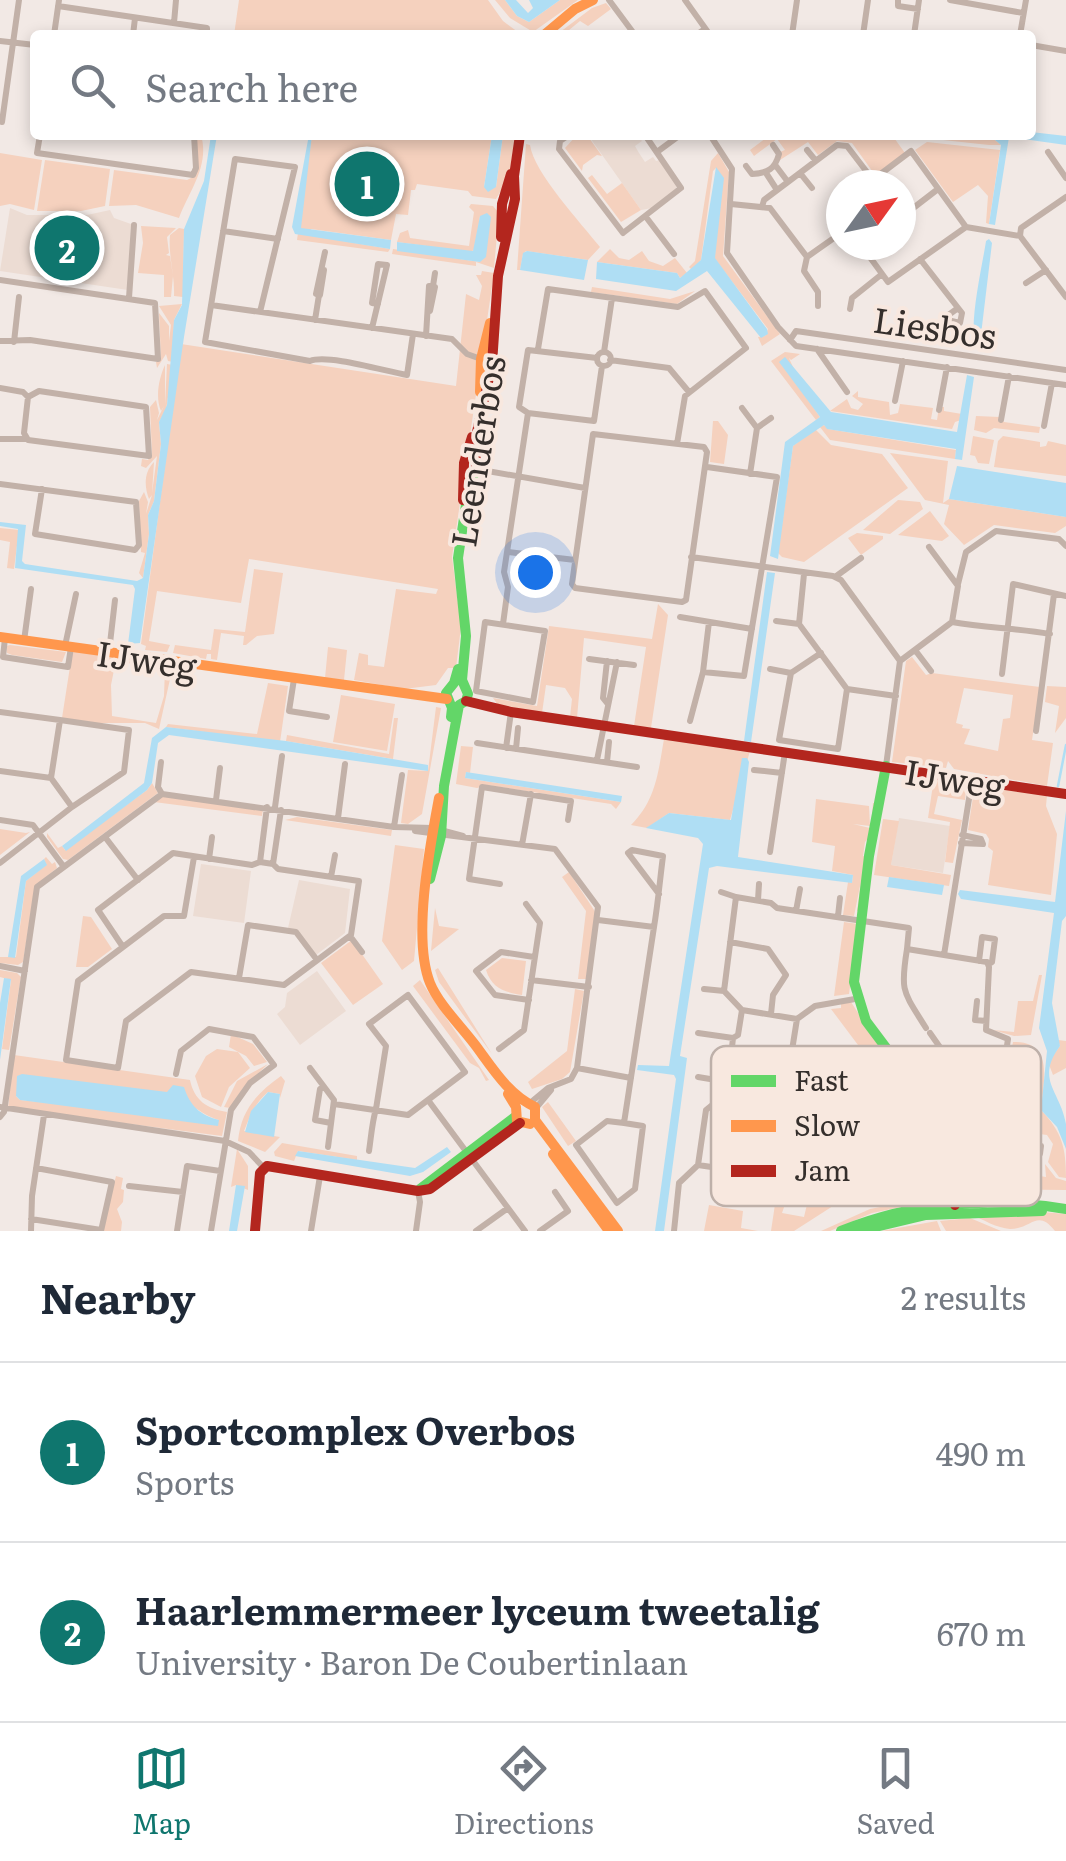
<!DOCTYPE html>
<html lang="en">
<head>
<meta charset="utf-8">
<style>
  :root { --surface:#fff; --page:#f6f6f7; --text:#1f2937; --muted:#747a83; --line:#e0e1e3; --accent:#0f766e }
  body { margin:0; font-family:Literata,serif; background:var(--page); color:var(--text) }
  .compass { position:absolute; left:826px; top:170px; width:90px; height:90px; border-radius:50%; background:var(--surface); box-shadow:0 5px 15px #0003; rotate:57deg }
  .you { position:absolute; left:535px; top:572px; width:35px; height:35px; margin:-25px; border:8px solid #fff; border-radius:50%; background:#1a73e8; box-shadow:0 0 0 15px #1a73e833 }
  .badge { display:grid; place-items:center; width:65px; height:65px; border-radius:50%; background:var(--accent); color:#fff; font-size:32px; font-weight:700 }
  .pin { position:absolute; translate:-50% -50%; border:5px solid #fff; box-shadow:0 2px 10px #0006 }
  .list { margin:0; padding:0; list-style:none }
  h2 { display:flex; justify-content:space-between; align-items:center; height:130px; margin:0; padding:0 40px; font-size:42px }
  h2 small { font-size:32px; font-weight:400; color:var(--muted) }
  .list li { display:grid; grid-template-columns:65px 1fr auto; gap:30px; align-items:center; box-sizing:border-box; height:180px; padding:0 40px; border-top:2px solid var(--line) }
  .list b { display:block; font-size:38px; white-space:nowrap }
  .list p { margin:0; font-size:32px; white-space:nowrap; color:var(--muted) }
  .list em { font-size:32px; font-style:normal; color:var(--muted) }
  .icon { flex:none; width:55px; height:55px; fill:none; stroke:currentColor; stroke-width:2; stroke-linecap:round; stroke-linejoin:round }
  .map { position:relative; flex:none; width:1066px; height:1231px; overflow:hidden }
  .search { position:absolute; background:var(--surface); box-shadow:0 5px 15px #0003; left:30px; right:30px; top:30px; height:110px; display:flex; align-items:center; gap:25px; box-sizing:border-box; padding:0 35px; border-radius:10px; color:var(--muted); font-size:38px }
  .sheet { height:490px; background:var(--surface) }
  nav { display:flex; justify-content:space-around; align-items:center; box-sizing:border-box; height:140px; border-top:2px solid var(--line); background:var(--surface); font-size:28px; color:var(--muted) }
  nav a { display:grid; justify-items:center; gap:5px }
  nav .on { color:var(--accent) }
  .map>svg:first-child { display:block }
  .built { fill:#ecdcd3 }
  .green { fill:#f5d1be; fill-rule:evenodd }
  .water { fill:#afdef4 }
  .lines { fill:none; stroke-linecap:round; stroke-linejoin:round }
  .stream { stroke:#afdef4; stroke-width:2.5 }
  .street { stroke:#c2b1a8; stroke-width:6 }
  .fast { stroke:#63d668; stroke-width:10 }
  .slow { stroke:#ff974d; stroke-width:10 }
  .jam { stroke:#b3261e; stroke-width:10 }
  .labels { text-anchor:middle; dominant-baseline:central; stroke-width:8; stroke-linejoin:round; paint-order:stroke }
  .street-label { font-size:35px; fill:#352f2c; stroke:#f8e8df }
  .key { fill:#f8e8df; stroke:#beb0a9; stroke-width:2.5 }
  .key-label { font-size:28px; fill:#352f2c }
</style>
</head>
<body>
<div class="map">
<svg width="1066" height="1231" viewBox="0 0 1066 1231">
  <rect width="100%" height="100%" fill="#f2e9e5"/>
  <path class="built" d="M588,135H637L642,141L635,146L639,153L645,162L653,157L656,161L660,160L677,184L676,189L652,208L641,210Z
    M10,208L27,215H87L110,210L114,218L131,224L128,290L0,271Z
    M899,818L950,826L943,873L891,865Z
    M201,864L251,871L244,923L193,916Z
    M299,880L350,889L345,933L316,955L288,928Z
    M317,971L346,1011L300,1045L277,1014L285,1007L287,993Z"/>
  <path class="green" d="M239,0H488L503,21L522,35H234Z
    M495,0H505L517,16L529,22L560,0H578L533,32L510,18Z
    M606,3L611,9L588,26L580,21L563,35H556L592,8Z
    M196,135H201C210,166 189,191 179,218L136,205L109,206L114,170L187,180L193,177Z
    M312,135H492L484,187H496L503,135H515L509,177L496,199L472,196L468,191L417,184L415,190H411L408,215L396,214L391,240L311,229L308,235L390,249L388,252L297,240Z
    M577,135H587L602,156L597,155L583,165L582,171L565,148Z
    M770,135L861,138L892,135L905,153L875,175L852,143L837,141L818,155L808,142L780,160V152L785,150L777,139L754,156L750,150Z
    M897,135H989L1001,145H989Z
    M927,142L1000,150L989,224L986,223L988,196L978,185L953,202L915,150Z
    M526,144L530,145C534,173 581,223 600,247L588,260L526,251L523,254L520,270H517Z
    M0,153L42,160L34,210L10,204L0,206Z
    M718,153L729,172L723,256L780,334L762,346L758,337L765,336L768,329L715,259L716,168L713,171L701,260L692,270L689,267L695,261L711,161Z
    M45,160L110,169L105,206L81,211H37Z
    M592,175L607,194L622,183L641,210L621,222L588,178Z
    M471,204L493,206L499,213L494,268L476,262V266L392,254L393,249L480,262V216L476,248L471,252L397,242L400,233L408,230L410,238L469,246L474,212L469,207Z
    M141,226L176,228L167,237L169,253L166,255L170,256L173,276L171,297H164V275L138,273L143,243Z
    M179,228L184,229L183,297L174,296C175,276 168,255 170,235Z
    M610,249L619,258L629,260L642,251L649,261L663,266L675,258L687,273L680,278L677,273L597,262Z
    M482,271L494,273L452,557L461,627L456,668H448L436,685L404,689L354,680L359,653L368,655V665L384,667L396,589L436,594L438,589L249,559L241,603L157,591L149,641L170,645L167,652L145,650L146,646L141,644L181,344L456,386L466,294L479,300L482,286L476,275H481Z
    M592,287L670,299L695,291L677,304L591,292Z
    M182,304L174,320L173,362L168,361L166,354L157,368L156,362L161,359L159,313L169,326V341L171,325L159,306Z
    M785,352L800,354L791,360L789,358L806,397L820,417L816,420L771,361Z
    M167,364L173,365L166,410L159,422L161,444L154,501L148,515L149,534L143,578L139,573L145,553L141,552L139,501L144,492L148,502L146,514L152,495L149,499C144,486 144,472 154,462L152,493L157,456L146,468L141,466L142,459L148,460L152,454L150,407L156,400L159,413L157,420L164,406L161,411C155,397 159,378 165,365V405Z
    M858,391V397L889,402L890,415L898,413L900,404L933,408L931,419L937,420L939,407H944V411L962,414L961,420L955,422L952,429L830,411L847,399L851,408L858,410L863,404L852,396Z
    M976,416L1000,417L1004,422L1040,427L1039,433L994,428L986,433L974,430Z
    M713,421H718L728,435L724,464L710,462Z
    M824,425L828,429L956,450L955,459L830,440L820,427Z
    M815,429L831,445L882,454L908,488L804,562L782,557L778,553L793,446Z
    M973,436L994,440L989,464L978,463L975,456L970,455Z
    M1003,436L1040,442V447L1046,446L1048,441L1066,445V476L994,467L998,441Z
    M890,453L948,461L943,503L949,499L1066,517V526L1055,533L994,525L964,545L944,524L949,505L925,500Z
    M898,500L920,502L923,509L890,534L863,530Z
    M930,511L949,536L942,541L898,535Z
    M0,528L19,530L14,569L7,568L10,542L0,540Z
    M857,533L883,536V539L861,555L848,538Z
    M254,569L283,573L274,634L257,636L246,645H243L244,636L221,633L217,660L211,659V654H207L206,659L173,653L175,645L211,650L214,629L245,632Z
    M658,604L668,615L651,728L634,726L646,647L584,638L577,718L570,717L572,699L565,688L546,685L542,713L498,705L493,698L537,706L549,626L652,639Z
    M10,645L66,652L62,662L12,655L7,653L6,646Z
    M328,647L347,650L344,680L325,678Z
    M75,650L156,662L159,668L128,663L126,667L115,665L111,685L112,716L156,723L164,696L165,668L172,670L159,729L145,723H95L62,718L72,654Z
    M912,657L926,675L932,673L1040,687L1032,740L1053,743L1047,786L954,769L948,761L946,768L892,762L906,661ZM964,688L1013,695L1010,718L1003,719L998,751L964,744L970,729L962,728L963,725L956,723Z
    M268,683L288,686L280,742L166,727L168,724L257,734Z
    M1047,686L1066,687V718L1055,733L1059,706L1045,702Z
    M341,695L395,704L387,751L333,742Z
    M436,707L441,708L422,814L408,824L401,823L408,770L428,771Z
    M394,718H398L393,759L286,741L287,735L389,754Z
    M664,739L750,751L730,820L669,813L647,828L631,825C656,800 658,773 664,739Z
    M461,746L473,747L470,773L466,772L465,778L621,802L616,809L611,804L487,785L477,788L456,784Z
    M934,778L967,782L965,800L938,796L934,814L962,820L953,863L945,862L950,822L928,818Z
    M152,783L158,793L68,860L63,859L47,837V833L58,848L62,846L65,850L147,790Z
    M975,784L1047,795L1046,806L1057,834L1051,895L988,885L993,851L988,847L989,839L986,834L968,830Z
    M161,796L263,809L262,816L154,802Z
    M816,799L869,806L870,826L853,824L870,828V835L873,803H877L868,855H865L870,836L865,842L863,856L868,857L861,911H857L861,881L854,916L843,915L848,882L852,883L853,875L832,871L835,846L812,842Z
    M297,817L392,830L391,836L285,820Z
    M883,819L899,821L891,865L951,875L949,886L874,875Z
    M0,829L26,833L30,832L0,855Z
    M395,845L424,849L414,961L402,970L382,941Z
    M46,857L52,864L55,862L57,868L35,886L23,962L18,965L0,963V957H16L26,881L46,865L44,859Z
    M569,872L596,913L586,979H578L586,911L562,877Z
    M435,908L439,926L459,929L431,951Z
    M83,916L91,917L112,949L88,967H76Z
    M844,922L858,924L849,994L834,996Z
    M352,940L383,984L353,1005L321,963Z
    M502,958L526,961L522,995C505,992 492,989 486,970Z
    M438,968L492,1054L439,982L435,970Z
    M0,970L17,973L21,977L9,1050L2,1049L11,980L0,977Z
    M1039,975H1042L1031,1035L1014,1036L993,1030L1014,1032L1018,1001H1033Z
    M420,980L489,1080L486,1081L479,1068L470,1063L413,986Z
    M575,989L584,991L570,1072L562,1079L532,1089L528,1082L567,1051Z
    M851,1002L886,1056L861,1070L864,1053L831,1009L841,1008V1004Z
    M231,1034L253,1044L267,1062L254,1066L246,1056L229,1047Z
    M1058,1040L1066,1041V1068L1053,1075L1048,1062L1060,1046Z
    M1013,1042C1054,1041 1044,1080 1041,1110C1062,1132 1066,1148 1066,1178L1059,1177L1048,1162L1053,1144L1047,1135L1032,1133L1040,1076L1007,1071Z
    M217,1049L238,1052L250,1068L229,1087L221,1107L202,1097L195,1076L206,1056Z
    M14,1055L190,1080C194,1100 207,1109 227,1112L222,1136L8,1108ZM168,1092C188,1099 198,1114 219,1120L20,1100L16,1096Z
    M268,1064L243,1088L230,1108L224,1107L237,1081Z
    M281,1076L285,1081L280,1098V1094L268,1092C255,1103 250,1116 244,1131L280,1137L265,1152L238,1141C241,1110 257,1093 281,1076Z
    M548,1102L576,1141L568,1146L542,1107Z
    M952,1108L982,1167L1046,1177L1045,1164L1056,1178L1066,1181V1190L972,1189L955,1158L953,1140L942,1116Z
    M282,1143L357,1156V1160L298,1151L294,1161L275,1156L274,1152Z
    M237,1149L248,1166V1190L236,1185L231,1187Z
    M866,1172L878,1186L874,1190L833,1206L794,1231H771L777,1191L789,1193L782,1213L804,1217L809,1196L827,1199Z
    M116,1176L123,1178L121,1189L124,1190L123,1202L117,1209L122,1222L121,1231H102Z
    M935,1196V1200L872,1213L830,1231H821L870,1209Z
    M709,1205L743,1211L741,1228L758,1231H704Z
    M1042,1212L1066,1214V1231H1055C1037,1208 1032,1229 1010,1229C997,1228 983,1220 971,1214Z
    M970,1218L1001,1231H946L940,1221Z
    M937,1221L941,1231H881Z"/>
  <path class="water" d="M505,0H516L528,13L533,8L529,0H560L529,22L517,16Z
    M1031,132L1066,136V145L1009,137L995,225L989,224L1001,145L989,135H1031Z
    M211,135H217L184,337L140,643L128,644L135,589L133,585L15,568L18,529L0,526V522L26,525L22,561L25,564L137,581L143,578L149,534L148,515L154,501L161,444L159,422L167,405L174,320L182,305L184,229L204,181Z
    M274,135H312L301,228L391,240L390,249L295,234L292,227L308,140Z
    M492,135H503L496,187L488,192L484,187Z
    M716,167L724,178L715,258L767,329L768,334L761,338L707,271L676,291L596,279L597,262L677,273L680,278L701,260Z
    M487,213L491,217L486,257L480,262L397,251V242L473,251L480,216Z
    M989,239L992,243L980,343L976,348C968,325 982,268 986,241Z
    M527,251L588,260L584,280L520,270L523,253Z
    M785,357L831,412L957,432L967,375L974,377L962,460L955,459L956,449L827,429L824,425L793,446L778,559L770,556L785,442L820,417L779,362Z
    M957,466L1066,483V517L949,499Z
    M767,572L775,573L751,742L744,741Z
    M166,727L286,741L428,765V771L169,735L158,743L152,783L147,790L66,851L62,846L144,783L152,738Z
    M742,758H747L749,762L738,857L853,875L852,883L717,866L709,868L680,1056L687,1058L664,1231H655L676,1079L674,1075L637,1070L638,1065L669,1066L703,844L698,838L646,828L669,813L731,820Z
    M466,772L622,796L621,802L465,778Z
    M1066,811V916L1062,921L1052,1003L1060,1046C1035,1080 1060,1090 1066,1124C1066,1132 1066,1141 1066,1149L1057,1127L1041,1110L1047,1051L1039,1028L1054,913L961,899L958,894L960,890L1055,902Z
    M44,859L47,865L26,881L15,958L8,957L21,876Z
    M889,877L944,885L942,895L887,887Z
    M4,978L11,979L0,1060V1003Z
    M22,1074L167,1092L173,1085L184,1087C190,1106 200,1115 219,1120L218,1126L20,1100L16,1096L17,1076Z
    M268,1092L280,1094L274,1137L245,1132L251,1111Z
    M447,1147L451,1152L423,1172L410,1176L295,1156L298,1151L415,1168Z
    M236,1185L245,1186L237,1231H229Z"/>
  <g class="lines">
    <path class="stream" d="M1058,786L1066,745"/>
    <path class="street" d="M609,0L635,35
      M685,0L710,35
      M898,0V6L918,9
      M950,0L1023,13
      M58,6L207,28V35
      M174,23L176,0
      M54,35L59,0
      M133,35L135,18
      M696,35L705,29
      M792,35L797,0
      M863,35L868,0
      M914,35L919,0
      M1020,35L1026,0
      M0,41L35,45
      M1031,45L1066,51
      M2,122L19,0
      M40,135L37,153L193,175L196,168L194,135
      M569,135L560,141L559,149L623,233L681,188L645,135
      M710,135L732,169L727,253L778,327L796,346L1066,385
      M117,137V135
      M807,150L816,161
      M657,152L680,135
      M1048,152L1066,178
      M746,166L752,174C768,173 775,169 779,154L773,145
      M776,166L788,182
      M766,173L777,190
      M800,173L812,188
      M866,185L911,151L966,227
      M731,204L770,208L807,257L804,271L818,292V306
      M841,204L834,210L841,219
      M762,207L764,200L837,145L847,146L873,180
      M912,209L938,189
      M646,217L674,254
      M966,227L1020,236
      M223,231L278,239
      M1020,236L1066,297
      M1020,236L1021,228L1066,197
      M861,245L888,282L966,227
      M807,257L841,233
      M920,259L962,313L960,323L943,319L958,308
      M0,280L155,303L158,359L30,340L0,341
      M1026,283L1046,270
      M320,295L324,270
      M129,298L134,225
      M378,304L372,303L378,264L387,265
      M211,305L452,339L467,354L481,359
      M850,309L852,298L882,274
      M430,311L435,287
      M260,312L295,167L235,159L205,342L310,361C328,354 384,371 407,375L413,334
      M315,320L319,295L316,294L325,252
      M372,328L387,265
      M426,336L429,286H433L435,273
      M790,340L796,331L1066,370
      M14,342L19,297
      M538,349L548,289L678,307L705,291L746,348L685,396L677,444
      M817,349L847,392
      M604,352L612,298
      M597 359a7 7 0 1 1 14 0a7 7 0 1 1-14 0Z
      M610,360L669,368L689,392
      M0,388L23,392L28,397
      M39,391L146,407L149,456L28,440L24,433L28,397Z
      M895,401L903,361
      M742,408L757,428L771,418
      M939,410L947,367
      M528,413L519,407L528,350L597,358
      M528,413L594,421L602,366
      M1001,420L1009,376
      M1044,426L1052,383
      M593,434L704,447L707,452L686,600L682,602L575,588L572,584Z
      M0,439H26
      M476,469L585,488
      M750,474L757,428
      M0,484L136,502L139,545L135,550L35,534L42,489
      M508,552L575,560
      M691,557L833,576L841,580L900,661L886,766
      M804,574L799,624L847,689L896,696
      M835,577L861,558
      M958,584L966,552L996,531L1059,539L1066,546
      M680,617L752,629
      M776,621L799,624
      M485,622L545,631L533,702L476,691Z
      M952,622C986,628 1017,628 1050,634
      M503,624L508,587L504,572L528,413
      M5,638L3,657L68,667L71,647
      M24,641L31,589
      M65,646L76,594
      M915,650L931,671
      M109,652L115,600
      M821,653L791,673L779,740L838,749L847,689
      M589,659L634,665
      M900,661L952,622L958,586L929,547
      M770,669L791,673
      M703,672L744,676L777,477L707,467
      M1002,674L1013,584L1066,596
      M294,679L289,711L327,717
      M607,703L603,698L607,661
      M0,712L60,720
      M690,721L703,672L709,622
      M1036,731L1054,594
      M477,743L637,767
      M506,748L511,712
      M516,749L518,728
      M597,760L617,662
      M161,762L158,787L162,794
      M607,762L609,742
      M754,770L782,773
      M0,771L51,778L72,807L0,863
      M51,778L60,720L129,730L124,772L72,807
      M216,800L220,768
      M275,807L282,756
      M338,818L345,764
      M0,820L33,825L64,867
      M394,827L402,775
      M415,831L555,849L598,907L577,1068L571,1079L548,1088L530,1103
      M105,837L138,880
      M961,843L983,844L981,839L962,835
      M522,845L531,794
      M770,852L785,752
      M194,857L184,916H164L78,981L66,1060L118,1068L126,1021L191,972L284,985L351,935L359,881L278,869L273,864L260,862
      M209,859L212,837
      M260,862L267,807
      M273,864L281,810
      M331,877L335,855
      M500,884L469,879L482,787L571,801L568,820
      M721,892L736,897
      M758,900L759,884
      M796,911L800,889
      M838,916L840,898
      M598,920L654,927
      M350,936L362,952
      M730,942L768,949L786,975L773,995L771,1014
      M123,947L98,910L173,853L252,865L260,862
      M907,949C900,992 903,991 926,1028
      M944,955L972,780
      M979,961L982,937L995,939L992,962L989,964
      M0,966L25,971
      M239,978L248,925L296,932L317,960
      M531,980L589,987
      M704,989L724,991L742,1010
      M724,991L736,897L771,903L777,908L909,928L907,949L987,962L989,967L986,1030L1008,1039L999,1099L994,1102L963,1097L937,1115
      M529,1000L495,995L476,971L501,952L534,957
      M977,1001L975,1020L986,1021
      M698,1033L733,1038
      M930,1033L965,1083L963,1097
      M499,1049L524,1030L540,923L526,904
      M310,1068L334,1100L328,1147
      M577,1068L631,1078
      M176,1074L181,1051L209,1029L253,1037L274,1065L250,1083L231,1110L211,1231
      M698,1077L728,1082
      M834,1077L846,1079L844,1103
      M324,1087L320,1089L315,1120L331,1123
      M832,1091L845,1093
      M976,1099L999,1140L1041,1146L1040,1154L1024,1152L1025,1144
      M428,1100L525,1231
      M334,1104L408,1115L465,1072L408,995L369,1024L386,1046L376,1109C372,1122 371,1138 369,1151
      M0,1107L225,1141L249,1152L264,1168
      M536,1108L551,1090
      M0,1117L4,1112L37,887L162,794L394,827L433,828L463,836
      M624,1123L643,1126L635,1189L617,1203L576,1145L607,1121L624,1123L654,927C658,903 660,879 663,856L632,850L628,853L659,894
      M873,1152L892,1176
      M754,1161L767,1163
      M698,1165L752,1173L772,1191L826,1197L867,1168L874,1133L850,1104L785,1094L797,1019
      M36,1168L112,1182L101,1231
      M752,1173L757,1147L772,1148
      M129,1186L183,1192
      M31,1219L101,1230
      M31,1231L32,1196L44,1115
      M177,1231L187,1166L220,1171
      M311,1231L320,1176
      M416,1231L420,1202L418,1191
      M476,1231L508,1208
      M540,1231L568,1211L555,1192
      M674,1231L679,1183L698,1165L706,1110L727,1093L733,1038L738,1035L742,1010L797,1019L815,1006L855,999"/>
    <path class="fast" d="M451,717L452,708L446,693L454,683L458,669
      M886,766L869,856L854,982L866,1021L908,1077
      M430,879L441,836L444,786L459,705L466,701L468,694L462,680L466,636L458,558L467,498L476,467
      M420,1189L515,1117
      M841,1231C915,1201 988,1197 1066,1209
      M858,1231L926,1215L1042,1211"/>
    <path class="slow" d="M544,35L575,9L593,0
      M480,392L481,359L490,323
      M0,637L447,699
      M439,798C430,846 412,938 430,983C439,1005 462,1027 476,1046C493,1069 509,1095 535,1107V1120
      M508,1094L516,1107L517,1121L530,1124
      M535,1120L618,1231
      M553,1154L609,1231"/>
    <path class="jam" d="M501,237L502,204L511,174
      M476,467L475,441L492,364L498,276L515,199L514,176L520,135
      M463,500L464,463L472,437
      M466,701L511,712L1066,794
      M907,1074L946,1134L955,1205
      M255,1231L260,1173L267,1166L418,1191L430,1189L520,1123"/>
  </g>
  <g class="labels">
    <g class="street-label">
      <text transform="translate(935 326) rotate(8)">Liesbos</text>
      <text transform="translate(476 451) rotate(-81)">Leenderbos</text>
      <text transform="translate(147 658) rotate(8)">IJweg</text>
      <text transform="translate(955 777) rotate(9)">IJweg</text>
    </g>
  </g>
  <rect x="711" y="1046" width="330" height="160" rx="15" class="key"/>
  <rect x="731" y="1075" width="45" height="12" fill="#63d668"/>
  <rect x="731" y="1120" width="45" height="12" fill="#ff974d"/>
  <rect x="731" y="1165" width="45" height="12" fill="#b3261e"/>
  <g class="key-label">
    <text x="794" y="1091">Fast</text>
    <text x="794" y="1136">Slow</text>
    <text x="794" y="1181">Jam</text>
  </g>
</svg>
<svg class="compass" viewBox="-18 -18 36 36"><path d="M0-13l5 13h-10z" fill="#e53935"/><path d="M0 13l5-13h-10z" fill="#747a83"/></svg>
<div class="you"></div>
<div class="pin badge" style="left:367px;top:184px">1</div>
<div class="pin badge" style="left:67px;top:248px">2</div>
<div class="search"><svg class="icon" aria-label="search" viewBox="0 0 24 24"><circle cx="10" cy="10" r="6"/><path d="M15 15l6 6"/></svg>Search here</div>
</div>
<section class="sheet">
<h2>Nearby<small>2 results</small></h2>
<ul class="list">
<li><span class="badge">1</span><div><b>Sportcomplex Overbos</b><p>Sports</p></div><em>490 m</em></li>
<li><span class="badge">2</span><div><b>Haarlemmermeer lyceum tweetalig</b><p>University · Baron De Coubertinlaan</p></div><em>670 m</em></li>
</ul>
</section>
<nav>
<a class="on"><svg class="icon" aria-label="map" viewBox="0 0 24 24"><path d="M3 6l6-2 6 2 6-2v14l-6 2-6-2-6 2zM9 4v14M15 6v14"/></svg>Map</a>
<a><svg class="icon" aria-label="directions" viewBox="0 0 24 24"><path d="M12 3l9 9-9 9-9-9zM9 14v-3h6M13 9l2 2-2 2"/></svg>Directions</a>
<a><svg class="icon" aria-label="saved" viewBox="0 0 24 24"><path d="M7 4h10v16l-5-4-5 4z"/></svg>Saved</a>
</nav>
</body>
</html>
